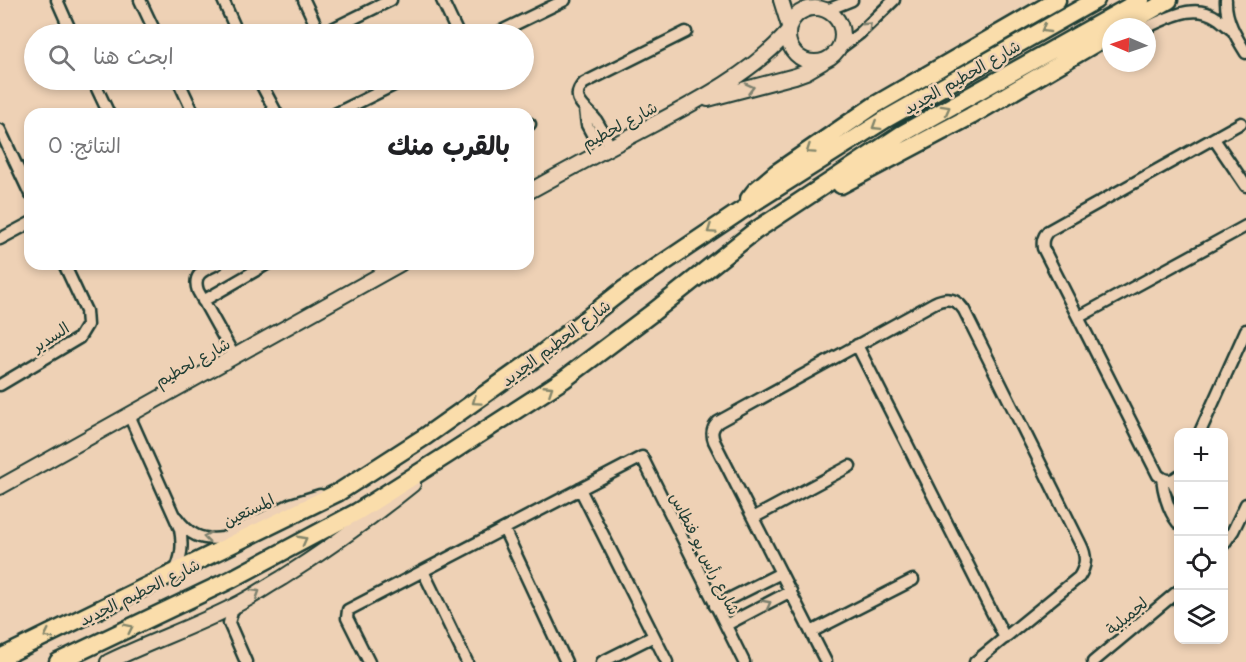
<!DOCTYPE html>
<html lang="ar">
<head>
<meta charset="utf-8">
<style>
  :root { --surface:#fff; --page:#f2f2f2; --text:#202124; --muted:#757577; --line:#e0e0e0 }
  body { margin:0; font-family:"Playpen Sans","Playpen Sans Arabic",sans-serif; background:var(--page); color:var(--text); direction:rtl }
  .controls { position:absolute; right:18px; bottom:18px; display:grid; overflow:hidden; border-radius:12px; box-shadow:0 3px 9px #0003 }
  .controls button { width:54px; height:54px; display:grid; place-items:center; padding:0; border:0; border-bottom:2px solid var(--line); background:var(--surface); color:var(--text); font:30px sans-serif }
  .compass { position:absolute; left:1102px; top:18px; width:54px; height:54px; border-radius:50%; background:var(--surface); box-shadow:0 3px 9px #0003; rotate:272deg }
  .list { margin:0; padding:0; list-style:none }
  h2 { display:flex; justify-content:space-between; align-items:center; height:78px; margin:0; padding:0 24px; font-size:26px }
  h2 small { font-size:20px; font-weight:400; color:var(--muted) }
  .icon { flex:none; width:33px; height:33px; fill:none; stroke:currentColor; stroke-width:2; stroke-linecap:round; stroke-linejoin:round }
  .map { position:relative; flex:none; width:1246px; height:662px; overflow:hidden; direction:ltr }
  .search { position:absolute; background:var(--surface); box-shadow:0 3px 9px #0003; left:24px; top:24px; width:510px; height:66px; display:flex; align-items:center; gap:15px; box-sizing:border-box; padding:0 21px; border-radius:33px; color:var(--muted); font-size:22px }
  .panel { position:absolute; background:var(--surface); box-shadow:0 3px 9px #0003; left:24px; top:108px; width:510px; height:162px; border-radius:18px; direction:rtl }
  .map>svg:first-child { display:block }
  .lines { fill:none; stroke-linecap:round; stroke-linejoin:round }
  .minor-casing { stroke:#1f3d34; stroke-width:15 }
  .tertiary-casing { stroke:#1f3d34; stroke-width:18 }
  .primary-casing { stroke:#1f3d34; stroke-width:21 }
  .minor { stroke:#eed1b5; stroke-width:10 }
  .tertiary { stroke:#eed1b5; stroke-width:14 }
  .primary { stroke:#faddab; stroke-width:16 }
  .oneway { stroke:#7c806e }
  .oneway2 { stroke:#82856a }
  .labels { text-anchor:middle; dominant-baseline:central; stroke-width:5; stroke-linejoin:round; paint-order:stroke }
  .street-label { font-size:16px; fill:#1f3d34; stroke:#eed1b5 }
</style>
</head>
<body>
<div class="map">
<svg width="1246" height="662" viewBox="0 0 1246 662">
  <rect width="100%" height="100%" fill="#eed1b5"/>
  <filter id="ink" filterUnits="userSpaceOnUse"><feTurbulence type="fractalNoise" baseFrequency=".0167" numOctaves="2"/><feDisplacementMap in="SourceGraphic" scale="12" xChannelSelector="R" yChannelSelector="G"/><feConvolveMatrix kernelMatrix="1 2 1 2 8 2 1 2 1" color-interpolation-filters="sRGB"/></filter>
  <g filter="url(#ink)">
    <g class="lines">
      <g class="minor-casing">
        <path id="minor" d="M57,0L72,34
          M140,0L156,34
          M223,0L238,34
          M304,0L320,34
          M442,0L458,34
          M1226,0C1225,19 1236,37 1246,53
          M827,10L852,0
          M1147,27C1169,18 1194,2 1217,18C1222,21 1227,26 1232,30
          M322,34L391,0
          M495,34L565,0
          M839,49L859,34L894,0
          M93,80L109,114
          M178,80L194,114
          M259,80L277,114
          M585,109L587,125L601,151
          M335,114L404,80
          M528,123L530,124
          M0,130L30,194
          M1214,139L1246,186
          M610,147C606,138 601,128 596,120C587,108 568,99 584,83L686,32
          M0,239L30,223
          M217,264C204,270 192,274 198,291L234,356
          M203,301L267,264
          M1079,317L1246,226
          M857,345L1005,638
          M0,385L79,338L87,325L86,311L64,264
          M129,415L180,529C183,545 182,558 174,573
          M1200,432L1246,330
          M1178,476C1172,482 1165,481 1158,475L1043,248C1042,241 1043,237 1048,231L1241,123
          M1162,478C1164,495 1168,510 1178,523
          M1172,480L1178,493
          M580,489L667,662
          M176,517C189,535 201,541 223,538L291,504L320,495
          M753,518L850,466
          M504,529L566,662
          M1224,544L1233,531L1246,504
          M423,571L467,662
          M236,605L232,612L229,623L246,662
          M715,606L781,573
          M726,625L791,591
          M811,632L913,580
          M369,662L347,618L348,610L642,457L744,662
          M602,662L654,636
          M826,662L714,441C711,433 712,428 718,422L934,303C946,297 956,298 964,310L1081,545C1087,557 1086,566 1079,577L975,662
          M1093,662L1178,591"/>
      </g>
      <g class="tertiary-casing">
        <path id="tertiary" d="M781,0L789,26
          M788 35a27 27 0 1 1 54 0a27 27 0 1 1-54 0Z
          M708,99L795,76L806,72L823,62
          M528,192C564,172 600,152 637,133C688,106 750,76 788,32
          M0,487L400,264
          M108,662C149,642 193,627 234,606C251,598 266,587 282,578C328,549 371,518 413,484"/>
      </g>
      <g class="primary-casing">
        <path id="primary" d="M1122,27L1169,0
          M841,185L971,116L1111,34
          M749,199L756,190L776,173L875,105L1057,0
          M0,658L339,492L426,436L536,358L623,290L739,212L886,119L1096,0
          M58,662L230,580L357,512L447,455L563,380L652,313L755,231L902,134L1141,0"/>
      </g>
      <use href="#minor" class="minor"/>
      <use href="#tertiary" class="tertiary"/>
      <use href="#primary" class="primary"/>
    </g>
    <defs><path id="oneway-chevron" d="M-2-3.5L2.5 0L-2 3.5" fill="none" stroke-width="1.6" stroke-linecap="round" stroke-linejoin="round" transform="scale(1.5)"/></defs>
    <g class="oneway">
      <use href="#oneway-chevron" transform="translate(868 26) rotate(-44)"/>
      <use href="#oneway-chevron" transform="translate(750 88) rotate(-15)"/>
      <use href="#oneway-chevron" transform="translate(207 537) rotate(-172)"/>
      <use href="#oneway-chevron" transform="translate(256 593) rotate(-32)"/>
      <use href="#oneway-chevron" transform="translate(767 604) rotate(-28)"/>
    </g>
    <g class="oneway2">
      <use href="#oneway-chevron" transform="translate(1045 29) rotate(150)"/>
      <use href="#oneway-chevron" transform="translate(946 109) rotate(-29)"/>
      <use href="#oneway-chevron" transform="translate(876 126) rotate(148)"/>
      <use href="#oneway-chevron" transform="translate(810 150) rotate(146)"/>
      <use href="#oneway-chevron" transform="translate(711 230) rotate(146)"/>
      <use href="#oneway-chevron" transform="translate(549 389) rotate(-33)"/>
      <use href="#oneway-chevron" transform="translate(476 401) rotate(145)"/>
      <use href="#oneway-chevron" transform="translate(303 540) rotate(-28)"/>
      <use href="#oneway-chevron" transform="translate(129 628) rotate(-26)"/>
      <use href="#oneway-chevron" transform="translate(48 635) rotate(154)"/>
    </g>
  </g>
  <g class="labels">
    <g class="street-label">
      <text transform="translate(961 76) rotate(-30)">شارع الحطيم الجديد</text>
      <text transform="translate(619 124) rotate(-28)">شارع لحطيم</text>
      <text transform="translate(50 336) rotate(-33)">السدير</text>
      <text transform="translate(555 342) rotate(-37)">شارع الحطيم الجديد</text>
      <text transform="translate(192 361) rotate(-29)">شارع لحطيم</text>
      <text transform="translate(248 509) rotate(-26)">المستعين</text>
      <text transform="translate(706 553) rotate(63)">شارع رأس بو فنطاس</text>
      <text transform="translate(139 591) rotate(-26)">شارع الحطيم الجديد</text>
      <text transform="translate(1126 615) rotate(-40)">لجميلية</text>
    </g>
  </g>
</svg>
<div class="controls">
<button>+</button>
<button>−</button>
<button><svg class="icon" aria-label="locate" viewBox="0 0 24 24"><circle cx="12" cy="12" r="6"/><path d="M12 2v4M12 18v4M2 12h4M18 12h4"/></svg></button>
<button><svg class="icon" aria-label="layers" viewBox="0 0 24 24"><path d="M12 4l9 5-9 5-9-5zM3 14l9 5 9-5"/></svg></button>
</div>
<svg class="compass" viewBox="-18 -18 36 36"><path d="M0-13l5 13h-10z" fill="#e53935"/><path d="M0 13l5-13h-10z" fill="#757577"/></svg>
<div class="search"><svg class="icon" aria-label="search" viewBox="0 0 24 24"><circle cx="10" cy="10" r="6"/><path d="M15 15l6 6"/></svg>ابحث هنا</div>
<section class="panel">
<h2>بالقرب منك<small>النتائج: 0</small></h2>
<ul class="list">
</ul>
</section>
</div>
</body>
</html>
